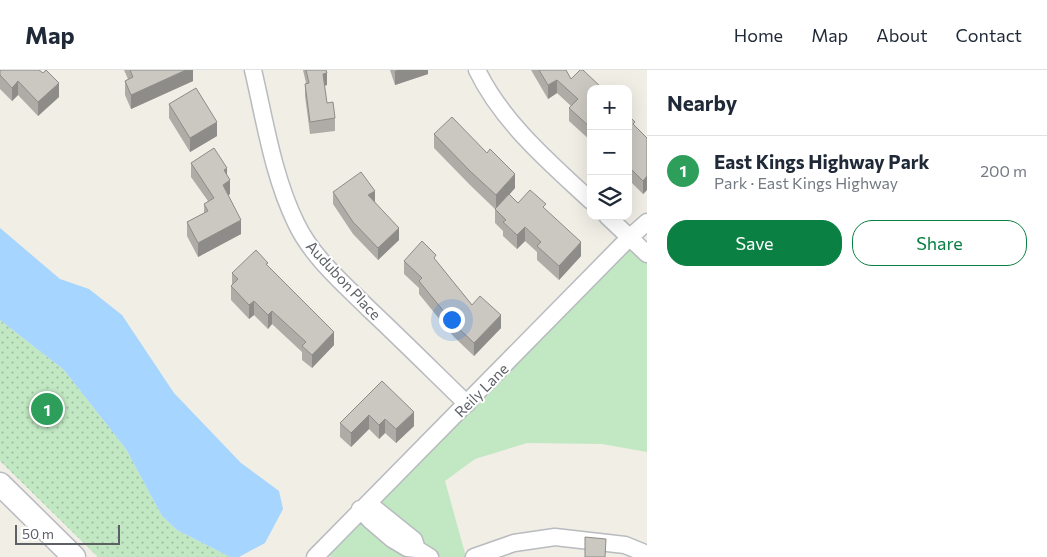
<!DOCTYPE html>
<html lang="en">
<head>
<meta charset="utf-8">
<style>
  :root { --surface:#fff; --page:#f6f6f7; --text:#1f2937; --muted:#747a83; --line:#e0e1e3; --accent:#0b8043 }
  body { margin:0; font-family:Commissioner,sans-serif; background:var(--page); color:var(--text) }
  .controls { position:absolute; right:15px; top:15px; display:grid; overflow:hidden; border-radius:10px; box-shadow:0 5px 20px #0002 }
  .controls button { width:45px; height:45px; display:grid; place-items:center; padding:0; border:0; border-bottom:1px solid var(--line); background:var(--surface); color:var(--text); font:25px sans-serif }
  .scale { position:absolute; left:15px; bottom:12px; width:105px; box-sizing:border-box; padding-left:5px; border:2px solid #5d6166; border-top:0; font-size:14px; line-height:18px; white-space:nowrap; color:#5d6166; -webkit-text-stroke:4px #fff; paint-order:stroke }
  .you { position:absolute; left:451px; top:249px; width:18px; height:18px; margin:-12px; border:4px solid #fff; border-radius:50%; background:#1a73e8; box-shadow:0 0 0 8px #1a73e833 }
  .badge { display:grid; place-items:center; width:32px; height:32px; border-radius:50%; background:var(--accent); color:#fff; font-size:16px; font-weight:700 }
  .pin { position:absolute; translate:-50% -50%; border:2px solid #fff; box-shadow:0 1px 5px #0006 }
  .list { margin:0; padding:0; list-style:none }
  h2 { display:flex; justify-content:space-between; align-items:center; height:65px; margin:0; padding:0 20px; font-size:21px }
  h2 small { font-size:16px; font-weight:400; color:var(--muted) }
  .list li { display:grid; grid-template-columns:32px 1fr auto; gap:15px; align-items:center; box-sizing:border-box; height:70px; padding:0 20px; border-top:1px solid var(--line) }
  .list b { display:block; font-size:19px; white-space:nowrap }
  .list p { margin:0; font-size:16px; white-space:nowrap; color:var(--muted) }
  .list em { font-size:16px; font-style:normal; color:var(--muted) }
  .actions { display:flex; gap:10px; padding:15px 20px }
  .actions a { flex:1; padding:11px 0; border:1px solid var(--accent); border-radius:20px; text-align:center; font-size:18px; color:var(--accent) }
  .actions .main { background:var(--accent); color:#fff }
  .icon { flex:none; width:28px; height:28px; fill:none; stroke:currentColor; stroke-width:2; stroke-linecap:round; stroke-linejoin:round }
  .map { position:relative; flex:none; width:647px; height:487px; overflow:hidden }
  header { display:flex; align-items:center; gap:30px; box-sizing:border-box; height:70px; padding:0 25px; background:var(--surface); border-bottom:1px solid var(--line) }
  header strong { font-size:24px }
  nav { display:flex; gap:28px; margin-inline-start:auto; font-size:18px }
  main { display:flex }
  aside { flex:1; background:var(--surface) }
  .map>svg:first-child { display:block }
  .grass { fill:#c1e8c2 }
  .park { fill:url(#park-dots) }
  .water { fill:#a6d5ff }
  .lines { fill:none; stroke-linecap:round; stroke-linejoin:round }
  .minor-casing { stroke:#b8bbbf; stroke-width:19 }
  .secondary-casing { stroke:#b8bbc1; stroke-width:25 }
  .minor { stroke:#fff; stroke-width:16 }
  .secondary { stroke:#fff; stroke-width:22 }
  .wall { fill:#afaca7 }
  .shaded-wall { fill:#8e8c88 }
  .building { fill:#cbc8c2; stroke:#8e8c88 }
  .labels { text-anchor:middle; dominant-baseline:central; stroke-width:4; stroke-linejoin:round; paint-order:stroke }
  .street-label { font-size:15px; fill:#5d6166; stroke:#fff }
</style>
</head>
<body>
<header>
<strong>Map</strong>
<nav><a>Home</a><a>Map</a><a>About</a><a>Contact</a></nav>
</header>
<main>
<div class="map">
<svg width="647" height="487" viewBox="0 0 647 487">
  <defs>
    <pattern id="park-dots" width="8" height="8" patternUnits="userSpaceOnUse" patternTransform="scale(1.25)"><rect width="8" height="8" fill="#c1e8c2"/><path d="M2 2h.1M6 6h.1" fill="none" stroke="#a0bfa1" stroke-width="1.8" stroke-linecap="round"/></pattern>
  </defs>
  <rect width="100%" height="100%" fill="#f0eee5"/>
  <path class="grass" d="M629,168L647,188V382L602,374L527,373L475,389L445,411L466,487H331L323,478Z"/>
  <path class="park" d="M0,250L64,300L126,379L162,446L177,460L230,487H98L0,391Z"/>
  <path class="water" d="M0,158L60,209L89,219L122,245L174,323L241,393L279,421L283,439L265,473L239,487H230L177,460L162,446L126,379L64,300L0,250Z"/>
  <g class="lines">
    <g class="minor-casing">
      <path id="minor" d="M253,0C265,51 273,106 296,153C312,187 343,213 369,239C402,270 434,302 467,334
        M477,0C502,52 549,92 591,131
        M607,146L647,184
        M368,433L414,470L417,479
        M360,439L371,451L392,469L407,478L417,479L430,487
        M315,487L629,168L647,152
        M474,487L514,473L555,467L625,475L647,484"/>
    </g>
    <g class="secondary-casing">
      <path id="secondary" d="M0,414L74,487"/>
    </g>
    <use href="#minor" class="minor"/>
    <use href="#secondary" class="secondary"/>
  </g>
  <path class="wall" d="M0,0L59,27L38,46L18,25L12,31L0,19Z
    M124,0H193V11L131,39L125,25V11L128,9Z
    M303,0H326L327,15L324,16L327,33L335,48V61L310,64L305,26V14L306,13Z
    M390,0H428V4L395,15Z
    M531,0H566L571,9L591,19V71L569,51V38L571,36L557,23L548,29Z
    M169,34L217,66L190,82L169,48Z
    M628,45L635,57L647,68V120L643,124L628,109Z
    M434,64L515,118L509,125L518,133L546,140L581,186L559,210L537,190V182L525,171L517,179L503,166V161L495,153V139L470,115L434,78Z
    M191,93L227,105L230,124L228,125L241,164L198,187L187,166V152L204,143V134L208,131L191,107Z
    M333,122L375,132L399,170L378,190L353,164L333,134Z
    M404,191H436L472,235L501,258L474,286L454,267L419,224V218L404,204Z
    M268,196L334,275L312,298L302,290V282L272,254L268,259L254,245L249,249L231,230V216L232,214V203Z
    M382,311L414,356L396,373L385,363L379,369L369,359L351,377L340,367V353Z"/>
  <path class="shaded-wall" d="M186,0H193V11L131,39V25Z
    M398,0H428V4L395,15V1Z
    M327,3V15L323,16V4Z
    M557,10V23L548,29V15Z
    M18,11V25L12,31V18Z
    M59,13V27L38,46V32Z
    M217,52V66L190,82V68Z
    M227,98V112L230,110V124L223,129L224,100Z
    M515,104V118L496,139V125Z
    M647,106V120L643,124V111Z
    M375,121V133L368,125Z
    M241,150V164L198,187V173Z
    M525,157V171L517,179V165Z
    M399,158V170L378,190V178Z
    M581,172V186L559,210V196Z
    M254,231V245L249,249V235Z
    M272,241V254L268,259V245Z
    M501,245V258L474,286V273Z
    M334,262V275L312,298V285Z
    M414,342V356L396,373V359Z
    M369,345V359L351,377V363Z
    M385,349V363L379,369V355Z"/>
  <path class="building" d="M0,0H39L43,3L46,0L59,13L38,32L18,11L12,18L0,5Z
    M130,0H186L131,25L125,11L133,7Z
    M306,0H326L327,3L323,4L327,33L333,32L335,48L310,52L305,14L309,13Z
    M539,0H566L571,9L580,0H583L603,19H591V58L569,38L578,29L557,10L548,15Z
    M196,18L217,52L190,68L169,34Z
    M628,45L635,52L633,54L647,68V106L643,111L628,96Z
    M452,47L487,83L490,79L515,104L496,125L470,101L434,64Z
    M214,78L227,98L224,100L230,110L223,115L241,150L198,173L187,152L208,141L204,134L214,128L191,93Z
    M361,102L375,121L368,125L399,158L378,178L353,152L333,122Z
    M530,120L546,134L543,137L581,172L559,196L537,176L541,172L525,157L517,165L503,152L506,150L495,139L509,124L518,133Z
    M422,171L436,185L434,188L472,235L480,226L501,245L474,273L454,254L419,211L422,208L404,191Z
    M256,180L268,193L266,194L334,262L312,285L302,276L306,272L272,241L268,245L254,231L249,235L231,216L238,209L232,203Z
    M382,311L414,342L396,359L385,349L379,355L369,345L351,363L340,353Z
    M585,467L606,469L605,487H585Z"/>
  <g class="labels">
    <g class="street-label">
      <text transform="translate(344 210) rotate(47)">Audubon Place</text>
      <text transform="translate(481 320) rotate(-45)">Reily Lane</text>
    </g>
  </g>
</svg>
<div class="controls">
<button>+</button>
<button>−</button>
<button><svg class="icon" aria-label="layers" viewBox="0 0 24 24"><path d="M12 4l9 5-9 5-9-5zM3 14l9 5 9-5"/></svg></button>
</div>
<div class="scale">50 m</div>
<div class="you"></div>
<div class="pin badge" style="left:47px;top:339px;background:#2e9e5b">1</div>
</div>
<aside>
<h2>Nearby<small></small></h2>
<ul class="list">
<li><span class="badge" style="background:#2e9e5b">1</span><div><b>East Kings Highway Park</b><p>Park · East Kings Highway</p></div><em>200 m</em></li>
</ul>
<div class="actions"><a class="main">Save</a><a>Share</a></div>
</aside>
</main>
</body>
</html>
